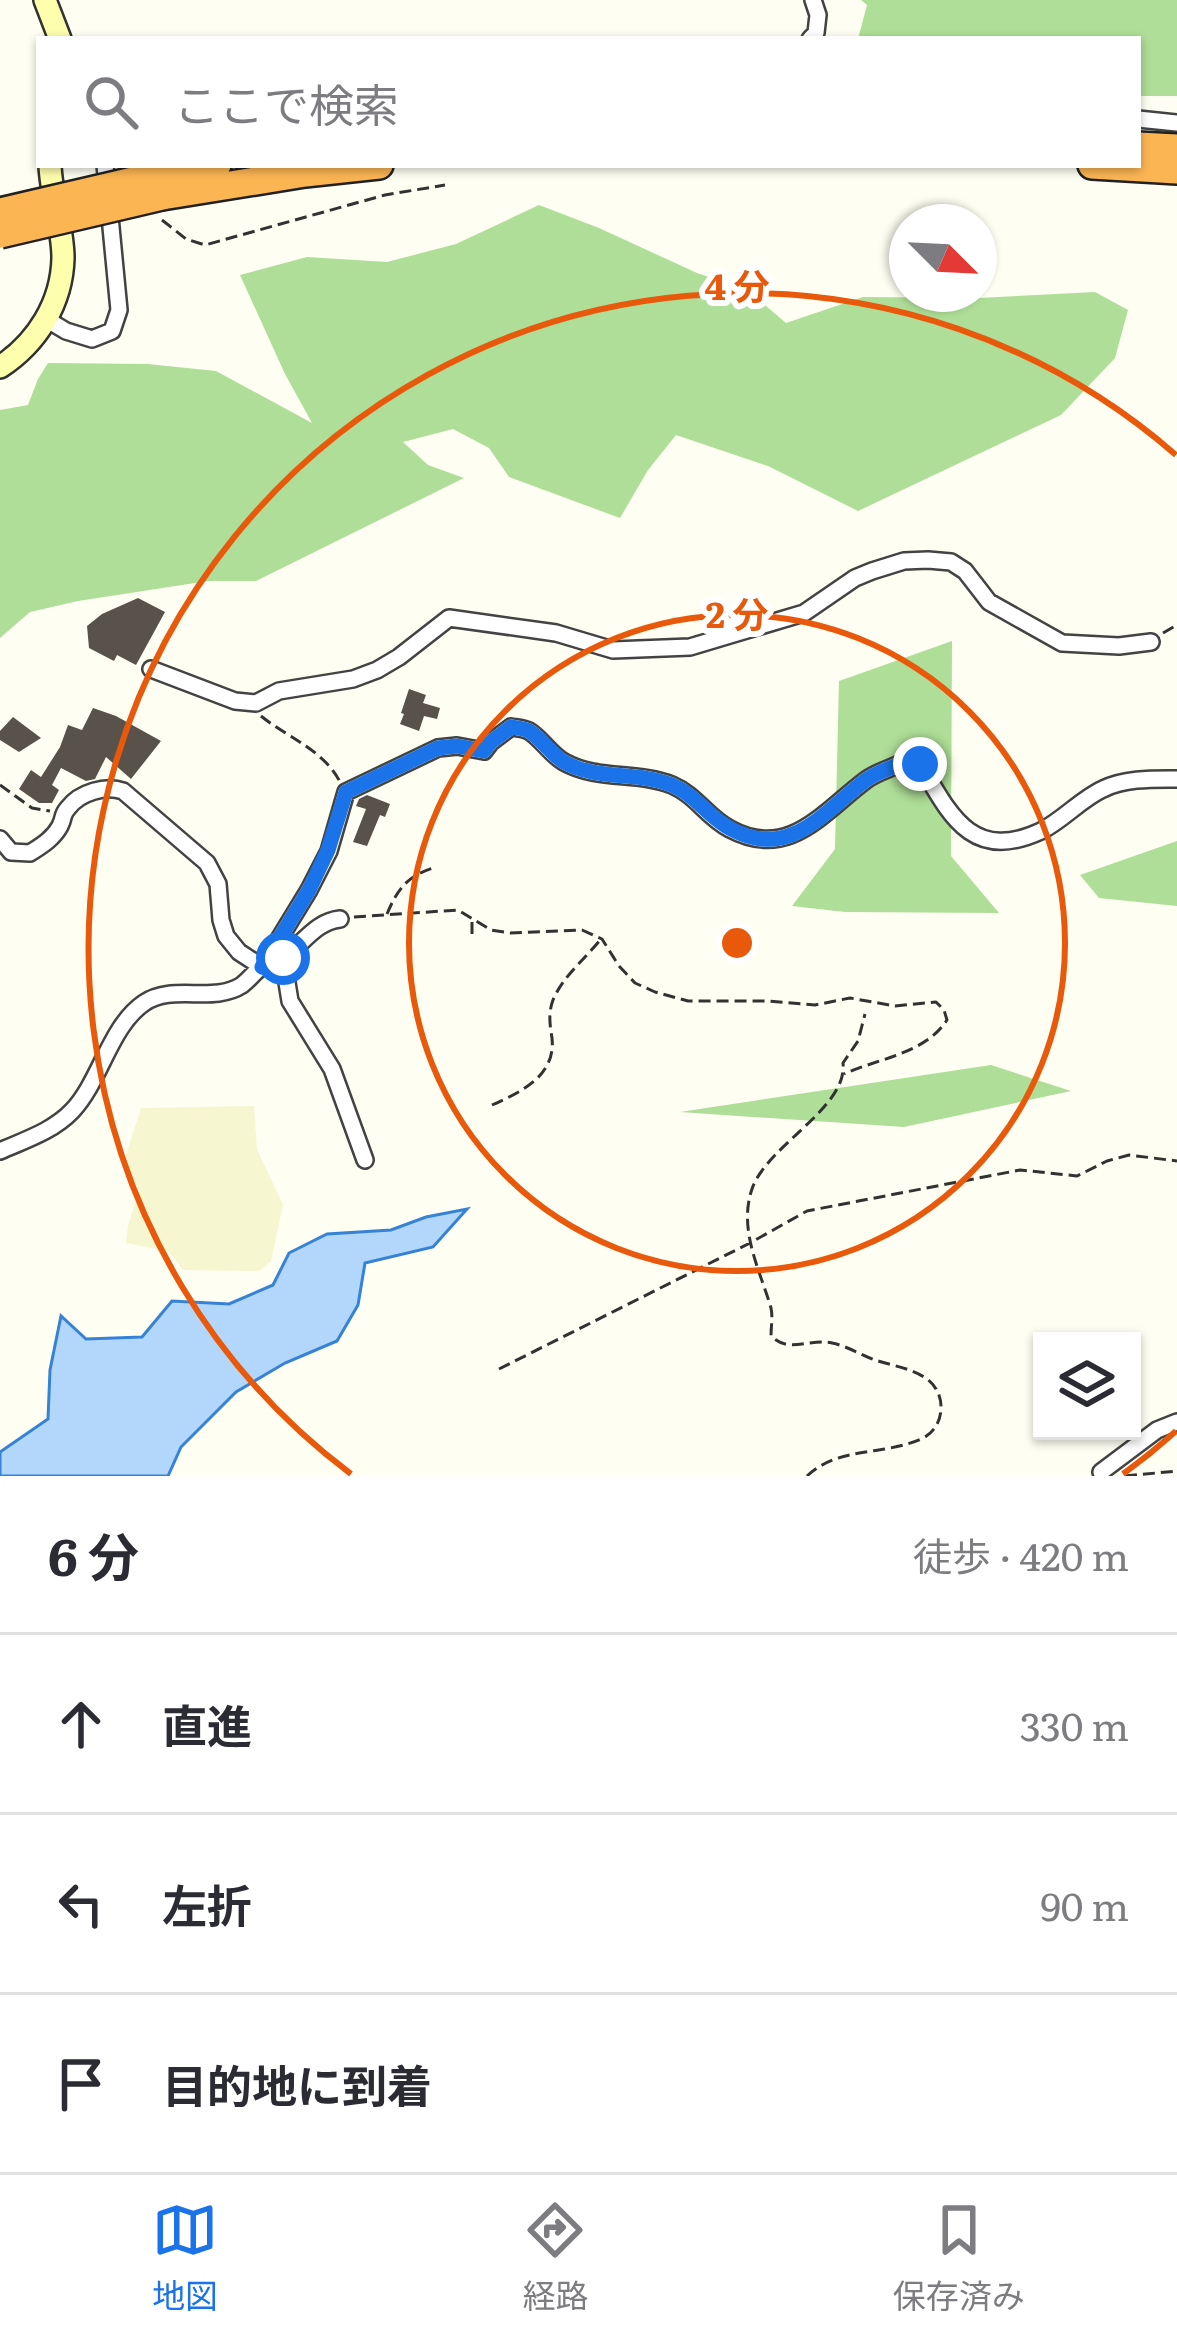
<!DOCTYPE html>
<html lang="ja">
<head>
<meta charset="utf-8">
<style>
  :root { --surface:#fff; --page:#f2f2f3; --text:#2b2b33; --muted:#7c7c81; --line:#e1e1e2; --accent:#1a73e8 }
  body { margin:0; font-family:Literata,"Noto Sans JP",serif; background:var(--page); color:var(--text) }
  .controls { position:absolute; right:36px; bottom:36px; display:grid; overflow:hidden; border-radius:0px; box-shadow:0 3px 9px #0004 }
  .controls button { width:108px; height:108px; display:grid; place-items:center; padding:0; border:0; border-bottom:3px solid var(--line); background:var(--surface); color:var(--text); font:60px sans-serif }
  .compass { position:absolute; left:889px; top:204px; width:108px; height:108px; border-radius:50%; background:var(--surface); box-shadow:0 3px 9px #0004; rotate:114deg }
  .stop { position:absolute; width:36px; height:36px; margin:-27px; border:9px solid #1a73e8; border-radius:50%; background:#fff }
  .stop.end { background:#1a73e8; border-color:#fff; box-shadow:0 3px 12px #0008 }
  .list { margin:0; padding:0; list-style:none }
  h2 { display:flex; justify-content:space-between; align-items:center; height:156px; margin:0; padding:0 48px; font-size:51px }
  h2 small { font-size:39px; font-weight:400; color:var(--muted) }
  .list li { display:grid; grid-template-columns:78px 1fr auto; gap:36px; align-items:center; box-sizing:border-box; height:180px; padding:0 48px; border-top:3px solid var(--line) }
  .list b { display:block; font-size:45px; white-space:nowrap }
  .list em { font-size:39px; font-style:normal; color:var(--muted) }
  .icon { flex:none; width:66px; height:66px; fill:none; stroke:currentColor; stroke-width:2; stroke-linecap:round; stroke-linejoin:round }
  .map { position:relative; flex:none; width:1177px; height:1476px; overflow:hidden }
  .search { position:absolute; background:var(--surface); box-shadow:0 3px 9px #0004; left:36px; right:36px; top:36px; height:132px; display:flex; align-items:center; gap:30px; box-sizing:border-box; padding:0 42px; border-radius:0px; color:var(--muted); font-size:45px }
  .sheet { height:696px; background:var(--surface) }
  nav { display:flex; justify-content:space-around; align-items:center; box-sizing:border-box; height:168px; border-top:3px solid var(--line); background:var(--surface); font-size:33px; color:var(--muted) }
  nav a { display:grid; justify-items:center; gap:6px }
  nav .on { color:var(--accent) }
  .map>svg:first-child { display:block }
  .farmland { fill:#f6f7d0 }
  .forest { fill:#aede97 }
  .water { fill:#b3d7fa; stroke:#3682d6; stroke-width:3 }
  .building { fill:#59524b }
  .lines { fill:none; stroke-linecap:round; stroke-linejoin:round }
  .minor-casing { stroke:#434343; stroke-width:20 }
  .secondary-casing { stroke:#323232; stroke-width:26 }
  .motorway-casing { stroke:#212121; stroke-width:32 }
  .path { stroke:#323232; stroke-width:3; stroke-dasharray:12 6; stroke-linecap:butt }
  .minor { stroke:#fff; stroke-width:15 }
  .secondary { stroke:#feffad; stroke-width:21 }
  .motorway { stroke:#fcb553; stroke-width:27 }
  .motorway-bridge-casing { stroke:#212121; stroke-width:32; stroke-linecap:butt }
  .motorway-bridge { stroke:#fcb553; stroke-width:27 }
  .route { stroke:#1a73e8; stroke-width:15 }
  .ring { fill:none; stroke:#e8590c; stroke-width:6 }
  .centre { fill:#e8590c; stroke:#fff; stroke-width:6 }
  .ring-label { font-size:36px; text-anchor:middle; font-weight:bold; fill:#e8590c; stroke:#fff; stroke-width:12; stroke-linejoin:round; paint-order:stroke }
</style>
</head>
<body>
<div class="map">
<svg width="1177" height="1476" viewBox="0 0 1177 1476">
  <rect width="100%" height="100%" fill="#fffef2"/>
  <path class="farmland" d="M254,1106L257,1149L283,1205L271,1261L259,1271L183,1270L168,1251L126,1243L128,1226L139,1190L124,1161L141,1108Z"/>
  <path class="forest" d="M861,0H1177V96H1138V39H858L867,5Z
    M539,205L599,228L697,273L746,289L786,323L863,297L979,298L1095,292L1128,310L1115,358L1061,415L858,511L768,466L676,435L648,470L620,518L509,477L489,448L453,429L403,442L428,465L464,478L256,581H208L78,601L30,612L0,638V410L28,405L38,379L48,363L148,364L216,371L312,423L285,374L240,275L307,257L387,262L456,244Z
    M952,641L951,856L999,913L845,912L792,906L835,849L839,681Z
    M1177,841V906L1099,898L1080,875Z
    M991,1065L1071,1091L904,1127L680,1112Z"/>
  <path class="water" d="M467,1209L433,1247L365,1263L358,1305L337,1341L285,1363L236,1392L181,1447L168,1476H0V1452L48,1419L50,1370L61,1316L86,1339L142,1337L172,1301L229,1304L273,1285L289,1253L327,1234L391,1230L426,1217Z"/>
  <path class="building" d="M138,598L165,612L136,665L117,655L114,661L89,648L87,626L102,614Z
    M409,689L426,695L423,703L440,708L437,719L424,716L419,731L400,724L404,714L401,713Z
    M93,708L116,716L161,741L131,779L106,757L95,779L86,781L61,768L52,785L59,790L52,803H39L19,789L31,770L41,777L60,747L68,725L82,730Z
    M13,717L41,738L19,752L0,740V731Z
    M367,795L390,804L385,817L380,815L367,846L353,842L366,809L356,806L359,799Z"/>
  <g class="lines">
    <g class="minor-casing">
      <path id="minor" d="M810,39L816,33L818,15L813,0
        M1138,119L1177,123
        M46,319L66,331L92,339L112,331L119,310L105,165
        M151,669L235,701L256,703L279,691L353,679L377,670L399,657L449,618L556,633L613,650L690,647L804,613L855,578L872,571L904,561L928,560L951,562L965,571L989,602L1062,643L1119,646L1151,642
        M0,839L11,852L30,853C41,846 53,839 60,826C65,816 61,816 68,808C80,792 106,785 123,791L207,863L218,884L221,920L226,936L239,952L262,967L309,890L329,851L346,792L438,748L457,746L484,751L491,742L511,727C517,728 523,728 529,731C542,739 550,754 564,762C598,781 637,771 672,785C696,795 708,818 730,829C789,861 823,812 866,780C878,771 894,768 907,760L920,764C950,815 972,863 1041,831C1063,820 1081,799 1103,789C1125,778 1154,779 1177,779
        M283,958L290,1001L332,1069L365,1160
        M0,1151C25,1140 53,1131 72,1111C100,1082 110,1026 144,1003C173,983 213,1004 242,985C250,979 255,971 263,966C268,963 275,962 280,959C302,947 313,922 340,919
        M1101,1472L1157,1430L1177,1422"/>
    </g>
    <g class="secondary-casing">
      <path id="secondary" d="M45,0L60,39
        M0,367C37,343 62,303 63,258C63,227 51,196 50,165"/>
    </g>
    <g class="motorway-casing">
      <path id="motorway" d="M1138,146L1177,148
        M1092,165L1177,170
        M159,175L217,165
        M162,196L305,173L379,165"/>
    </g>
    <path class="path" d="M162,220L186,239L205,245L385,195L445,185
      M1163,633L1177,625
      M261,716C288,738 324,750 340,782
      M0,785L32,808L50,811
      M387,914C397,890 407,876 433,868
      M354,917L458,910L491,930L510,933L582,930L602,939L619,966L635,983L655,992L688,1001H768L815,1005L850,998L895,1006L936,1002L944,1010L947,1020C925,1054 879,1058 844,1074
      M472,922V938
      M492,1105C521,1092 556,1076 552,1038C550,1026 548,1013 553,1000C563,976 585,959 601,939
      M499,1369L750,1243L807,1211L1020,1170L1077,1176L1107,1161L1129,1155L1177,1161
      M807,1476C839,1446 883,1456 921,1439C945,1429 948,1394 927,1379C912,1368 893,1366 875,1360C861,1355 847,1346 832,1343C809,1338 789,1354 771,1336C771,1326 773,1317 771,1308C760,1270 738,1230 752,1189C767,1145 848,1108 843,1063L858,1041L865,1014
      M1125,1476L1177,1471"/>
    <use href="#minor" class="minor"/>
    <use href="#secondary" class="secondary"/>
    <use href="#motorway" class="motorway"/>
    <g class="motorway-bridge-casing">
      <path id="motorway-bridge" d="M0,212L159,175
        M0,234L162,196"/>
    </g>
    <use href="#motorway-bridge" class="motorway-bridge"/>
  </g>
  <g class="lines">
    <path class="route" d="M283,958L262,967L309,890L328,850L346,792L438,748L457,746L484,751L491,742L511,727C517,728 523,728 529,731C542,739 551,754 564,762C598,781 637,771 672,785C696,795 709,818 731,829C790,861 823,812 866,780C878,771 894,768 907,760L920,764"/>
  </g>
  <g class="ring">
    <circle cx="737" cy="943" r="328"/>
    <path d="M1176 1431A656 656 0 0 1 1123 1474M351 1474A656 656 0 1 1 1176 455"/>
  </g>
  <circle cx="737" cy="943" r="18" class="centre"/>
  <g class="ring-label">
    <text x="737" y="300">4 分</text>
    <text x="737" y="628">2 分</text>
  </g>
</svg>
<div class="controls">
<button><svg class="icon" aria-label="layers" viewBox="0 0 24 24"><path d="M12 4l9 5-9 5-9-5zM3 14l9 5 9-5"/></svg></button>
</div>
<svg class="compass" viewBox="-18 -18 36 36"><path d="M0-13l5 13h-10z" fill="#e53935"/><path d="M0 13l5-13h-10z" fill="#7c7c81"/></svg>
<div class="stop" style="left:283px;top:958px"></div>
<div class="stop end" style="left:920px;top:764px"></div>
<div class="search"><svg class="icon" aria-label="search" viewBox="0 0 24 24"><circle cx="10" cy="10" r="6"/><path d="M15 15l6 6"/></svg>ここで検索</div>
</div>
<section class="sheet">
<h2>6 分<small>徒歩 · 420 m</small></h2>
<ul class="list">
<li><svg class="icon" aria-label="ahead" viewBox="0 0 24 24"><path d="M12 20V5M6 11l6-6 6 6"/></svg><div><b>直進</b></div><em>330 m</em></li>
<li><svg class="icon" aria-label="left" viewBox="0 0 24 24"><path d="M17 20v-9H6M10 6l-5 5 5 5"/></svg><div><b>左折</b></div><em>90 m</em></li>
<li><svg class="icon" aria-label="arrive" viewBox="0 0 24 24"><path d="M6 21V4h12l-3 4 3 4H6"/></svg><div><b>目的地に到着</b></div></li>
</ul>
</section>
<nav>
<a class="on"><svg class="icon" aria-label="map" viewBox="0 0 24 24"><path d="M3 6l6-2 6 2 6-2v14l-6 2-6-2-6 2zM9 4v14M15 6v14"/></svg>地図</a>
<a><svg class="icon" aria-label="directions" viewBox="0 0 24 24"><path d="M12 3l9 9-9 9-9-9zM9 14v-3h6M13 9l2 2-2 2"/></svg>経路</a>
<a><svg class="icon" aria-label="saved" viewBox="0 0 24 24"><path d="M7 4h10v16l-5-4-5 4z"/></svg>保存済み</a>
</nav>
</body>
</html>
